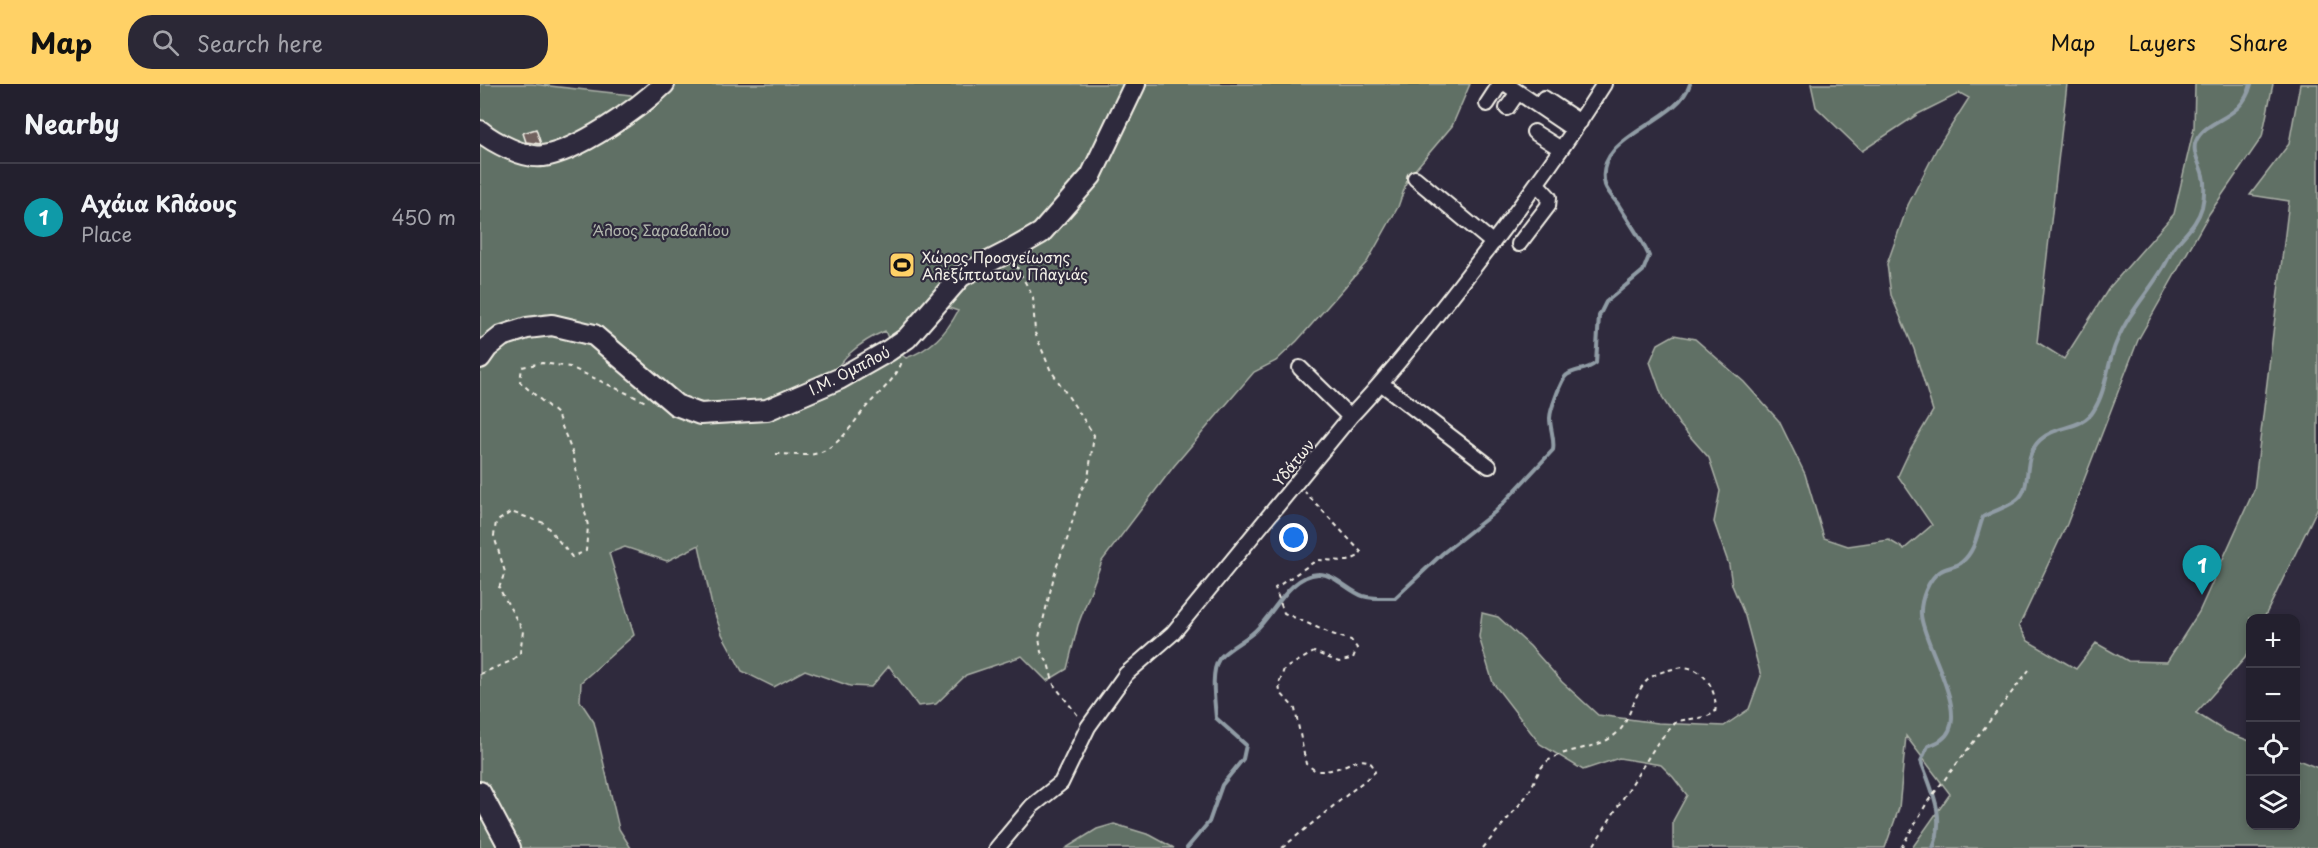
<!DOCTYPE html>
<html lang="en">
<head>
<meta charset="utf-8">
<style>
  :root { --surface:#23202e; --page:#2b2836; --text:#f1f3f6; --muted:#a3a3aa; --line:#403e4a; --accent:#ffd166 }
  body { margin:0; font-family:"Playpen Sans",sans-serif; background:var(--page); color:var(--text) }
  .controls { position:absolute; right:18px; bottom:18px; display:grid; overflow:hidden; border-radius:12px; box-shadow:0 3px 9px #0003 }
  .controls button { width:54px; height:54px; display:grid; place-items:center; padding:0; border:0; border-bottom:2px solid var(--line); background:var(--surface); color:var(--text); font:30px sans-serif }
  .you { position:absolute; left:814px; top:454px; width:21px; height:21px; margin:-15px; border:4px solid #fff; border-radius:50%; background:#1a73e8; box-shadow:0 0 0 9px #1a73e833 }
  .badge { display:grid; place-items:center; width:39px; height:39px; border-radius:50%; background:var(--accent); color:#fff; font-size:20px; font-weight:700 }
  .pin { position:absolute; translate:-50% -50px; filter:drop-shadow(0 2px 3px #0008) }
  .pin::after { content:''; position:absolute; top:32px; width:21px; height:18px; background:inherit; clip-path:polygon(0 0,100% 0,50% 100%) }
  .list { margin:0; padding:0; list-style:none }
  h2 { display:flex; justify-content:space-between; align-items:center; height:78px; margin:0; padding:0 24px; font-size:26px }
  h2 small { font-size:20px; font-weight:400; color:var(--muted) }
  .list li { display:grid; grid-template-columns:39px 1fr auto; gap:18px; align-items:center; box-sizing:border-box; height:108px; padding:0 24px; border-top:2px solid var(--line) }
  .list b { display:block; font-size:22px; white-space:nowrap }
  .list p { margin:0; font-size:20px; white-space:nowrap; color:var(--muted) }
  .list em { font-size:20px; font-style:normal; color:var(--muted) }
  .icon { flex:none; width:33px; height:33px; fill:none; stroke:currentColor; stroke-width:2; stroke-linecap:round; stroke-linejoin:round }
  .map { position:relative; flex:none; width:1838px; height:764px; overflow:hidden }
  header { display:flex; align-items:center; gap:36px; box-sizing:border-box; height:84px; padding:0 30px; background:var(--accent); color:#111 }
  header strong { font-size:28px }
  nav { display:flex; gap:33px; margin-inline-start:auto; font-size:21px }
  .search { width:420px; height:54px; background:var(--page); display:flex; align-items:center; gap:15px; box-sizing:border-box; padding:0 21px; border-radius:24px; color:var(--muted); font-size:22px }
  main { display:flex }
  aside { flex:1; background:var(--surface) }
  .map>svg:first-child { display:block }
  .green { fill:#606f65; stroke:#aab0a6; stroke-width:1.5 }
  .lines { fill:none; stroke-linecap:round; stroke-linejoin:round }
  .stream { stroke:#909ca5; stroke-width:4 }
  .building { fill:#6f605d; stroke:#f4f1e8; stroke-width:1.5 }
  .street-casing { stroke:#f4f1e8; stroke-width:18 }
  .secondary-casing { stroke:#f4f1e8; stroke-width:24 }
  .path { stroke:#f4f1e8; stroke-width:2; stroke-dasharray:4.5 4.5; stroke-linecap:butt }
  .street { stroke:#2f2a3d; stroke-width:14 }
  .secondary { stroke:#2f2a3d; stroke-width:20 }
  .labels { text-anchor:middle; dominant-baseline:central; stroke-width:4.5; stroke-linejoin:round; paint-order:stroke }
  .park-label { font-size:15px; fill:#b1b6ad; stroke:#2f2a3d }
  .poi-label { font-size:15px; fill:#f4f1e8; stroke:#2f2a3d; text-anchor:start }
  .street-label { font-size:15px; fill:#f4f1e8; stroke:#2f2a3d }
</style>
</head>
<body>
<header>
<strong>Map</strong>
<div class="search"><svg class="icon" aria-label="search" viewBox="0 0 24 24"><circle cx="10" cy="10" r="6"/><path d="M15 15l6 6"/></svg>Search here</div>
<nav><a>Map</a><a>Layers</a><a>Share</a></nav>
</header>
<main>
<aside>
<h2>Nearby<small></small></h2>
<ul class="list">
<li><span class="badge" style="background:#0f9aa8">1</span><div><b>Αχάια Κλάους</b><p>Place</p></div><em>450 m</em></li>
</ul>
</aside>
<div class="map">
<svg width="1838" height="764" viewBox="0 0 1838 764">
  <rect width="100%" height="100%" fill="#2f2a3d"/>
  <filter id="ink" filterUnits="userSpaceOnUse"><feTurbulence type="fractalNoise" baseFrequency=".0167" numOctaves="2"/><feDisplacementMap in="SourceGraphic" scale="12" xChannelSelector="R" yChannelSelector="G"/><feConvolveMatrix kernelMatrix="1 2 1 2 8 2 1 2 1" color-interpolation-filters="sRGB"/></filter>
  <g filter="url(#ink)">
    <path class="green" d="M0,0H52L151,11L161,28L183,9L191,0H647C622,56 597,115 544,150C522,165 492,172 472,191C457,205 434,245 417,253C416,253 409,253 408,254L405,247C393,252 380,260 370,269C364,274 360,281 354,286C316,315 266,320 220,324L229,336L287,332L314,323L366,298L409,272L419,269L426,274C451,265 466,250 478,227L463,222C479,204 495,189 516,179C523,176 531,175 538,171C544,168 550,162 556,158C614,114 632,63 662,0H990L972,42L928,94L918,123L887,178L817,257L796,277L774,288L744,323L694,382L622,477L598,541L587,585L567,597L542,572L486,591L456,620L438,622L409,582L391,603L370,602L325,586L294,603L262,587L242,550L232,522L219,461L187,477L145,463L129,469L154,551L101,598L100,617L114,638L139,745L151,764H0Z
      M1331,0H1587L1557,258L1584,275L1629,204L1694,130L1714,44L1715,0H1793L1782,53L1729,130L1658,256L1587,440L1539,542L1548,557L1596,585L1616,559L1648,577L1687,578L1719,528L1774,406L1809,117L1770,111L1809,60L1820,0H1838V423L1784,534H1770V563L1765,574L1716,629L1746,648L1770,657V742H1816V675L1838,684V764H1432L1470,710L1426,652L1419,724L1405,764H1193V737L1207,711L1193,693L1181,681L1139,674L1103,686L1060,660L1013,599L999,553L1002,529L1018,533L1050,562L1082,598L1118,631L1178,639L1244,642L1269,625L1281,592L1265,532L1252,501L1249,481L1234,438L1240,407L1229,374L1199,340L1183,315L1170,278L1178,260L1194,251L1215,255L1264,298L1299,337L1325,390L1344,454L1368,462L1409,456L1424,465L1452,441L1418,392L1431,364L1453,327L1434,265L1411,211L1407,180L1428,121L1457,64L1489,14L1480,9L1438,30L1382,67L1336,23Z
      M634,740L670,751L694,764H586L617,745Z"/>
    <g class="lines">
      <path class="stream" d="M707,764L729,738L742,701L763,675L766,661L736,634C735,619 730,588 739,575C746,565 766,556 775,547C793,531 810,491 838,490C854,489 868,507 883,512C893,515 904,514 915,514L963,469L1015,428L1073,366C1075,354 1070,346 1070,334C1070,327 1081,295 1087,291C1095,285 1106,287 1116,279L1119,232L1126,218L1163,187L1169,172C1161,154 1149,138 1138,120C1134,115 1127,107 1125,101C1112,51 1198,40 1210,0
        M1453,764C1466,733 1452,707 1441,677L1448,662C1452,660 1457,659 1461,656C1494,634 1443,561 1441,531C1440,517 1448,494 1461,487C1467,483 1477,483 1482,478C1496,466 1497,449 1503,433C1514,426 1530,423 1539,414C1553,399 1541,374 1560,356C1575,341 1603,346 1614,326C1627,305 1627,278 1637,257C1648,230 1668,209 1683,184C1687,178 1690,170 1694,164C1704,150 1717,141 1722,123C1724,114 1725,101 1723,92C1721,81 1711,68 1716,57C1727,33 1762,37 1771,0"/>
    </g>
    <path class="building" d="M56,45L61,60L46,58L43,49Z"/>
    <g class="lines">
      <g class="street-casing">
        <path id="street" d="M1026,0L1094,46
          M1064,14L1100,38
          M1007,20L1020,0
          M1027,24L1038,8
          M1054,48L1081,65
          M935,94L1013,159
          M1039,160L1068,122L1069,113L1057,100
          M820,284L870,333
          M902,300L1009,382
          M517,764L552,722L581,699L608,643L646,590L693,549L870,333C906,295 938,255 970,214C1024,145 1077,75 1124,0"/>
      </g>
      <g class="secondary-casing">
        <path id="secondary" d="M0,47C13,58 45,75 63,72C98,67 158,25 184,0
          M0,274L7,264L22,252L47,244L72,241L114,251L196,321L220,330L287,326L359,295L408,267L427,254L481,192L528,168L561,149L611,92L655,0
          M0,708L30,764"/>
      </g>
      <path class="path" d="M536,181L553,213L555,249L570,285L614,351L608,395L601,406L588,453L576,484L559,553L561,568L568,579L574,601L599,633
        M296,370C309,370 326,373 338,369C361,362 373,338 388,321C400,308 417,294 422,277
        M0,590L31,577L40,569L43,547L19,504L25,488L14,452L16,438L31,428L64,439L92,473L106,467L108,442L93,370L77,330L40,298L42,283L62,279L90,283L166,318
        M802,764L895,688C890,666 869,681 855,685C849,687 842,687 836,687L826,680L815,625L800,608L799,600L804,585L834,568L859,578L873,574L877,564L871,556L852,550L804,529L795,504L837,476L868,477L879,472L881,468L825,408
        M1003,764C1018,746 1033,729 1047,711C1055,700 1057,684 1069,676C1089,663 1119,666 1137,649C1143,644 1146,637 1149,630C1161,601 1164,590 1198,584C1210,581 1222,588 1229,599C1234,608 1237,619 1235,629L1225,633L1197,637L1178,658L1112,764
        M1421,764L1448,717L1549,586"/>
      <use href="#street" class="street"/>
      <use href="#secondary" class="secondary"/>
    </g>
  </g>
  <defs>
    <g id="stadium-square" transform="scale(1.35)"><rect x="-9" y="-9" width="18" height="18" rx="4" fill="#ffd166" stroke="#2f2a3d"/><path d="M0-5a6.5 5 0 1 0 0 10a6.5 5 0 1 0 0-10ZM-3.5-1.8h7v3.6h-7Z" fill="#111"/></g>
  </defs>
  <g fill-rule="evenodd">
    <use href="#stadium-square" x="422" y="181"/>
  </g>
  <g class="labels">
    <g class="park-label">
      <text x="181" y="145">Άλσος Σαραβαλίου</text>
    </g>
    <g class="poi-label">
      <text x="442" y="172">Χώρος Προσγείωσης<tspan x="442" dy="17">Αλεξίπτωτων Πλαγιάς</tspan></text>
    </g>
    <g class="street-label">
      <text transform="translate(369 286) rotate(-27)">Ι.Μ. Ομπλού</text>
      <text transform="translate(813 378) rotate(-51)">Υδάτων</text>
    </g>
  </g>
</svg>
<div class="controls">
<button>+</button>
<button>−</button>
<button><svg class="icon" aria-label="locate" viewBox="0 0 24 24"><circle cx="12" cy="12" r="6"/><path d="M12 2v4M12 18v4M2 12h4M18 12h4"/></svg></button>
<button><svg class="icon" aria-label="layers" viewBox="0 0 24 24"><path d="M12 4l9 5-9 5-9-5zM3 14l9 5 9-5"/></svg></button>
</div>
<div class="you"></div>
<div class="pin badge" style="left:1722px;top:511px;background:#0f9aa8">1</div>
</div>
</main>
</body>
</html>
